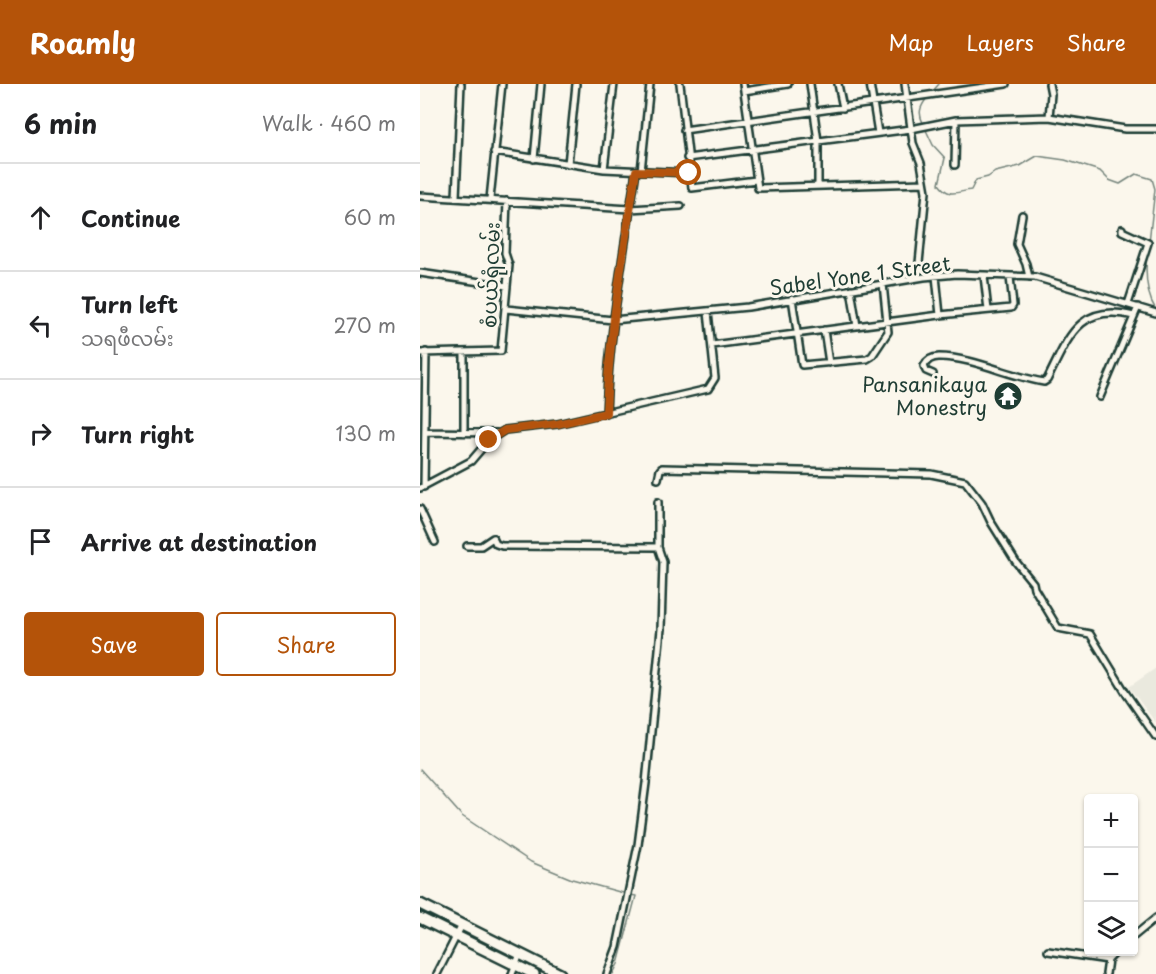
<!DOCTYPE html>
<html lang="en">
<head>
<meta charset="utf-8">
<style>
  :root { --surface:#fff; --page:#f2f2f2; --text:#202124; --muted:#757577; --line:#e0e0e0; --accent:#b45309 }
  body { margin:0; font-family:"Playpen Sans","Noto Sans Myanmar",sans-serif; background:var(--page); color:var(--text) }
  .controls { position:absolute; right:18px; bottom:18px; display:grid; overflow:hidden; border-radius:6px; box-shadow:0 2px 4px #0004 }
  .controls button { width:54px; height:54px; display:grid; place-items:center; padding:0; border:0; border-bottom:2px solid var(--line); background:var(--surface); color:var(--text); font:30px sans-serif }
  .stop { position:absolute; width:18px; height:18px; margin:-14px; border:4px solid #b45309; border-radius:50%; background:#fff }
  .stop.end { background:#b45309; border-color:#fff; box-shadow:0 2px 6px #0008 }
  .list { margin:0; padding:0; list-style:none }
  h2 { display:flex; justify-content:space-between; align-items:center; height:78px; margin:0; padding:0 24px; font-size:26px }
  h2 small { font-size:20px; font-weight:400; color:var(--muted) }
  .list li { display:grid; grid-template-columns:39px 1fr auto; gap:18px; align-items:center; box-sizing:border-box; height:108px; padding:0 24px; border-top:2px solid var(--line) }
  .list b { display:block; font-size:22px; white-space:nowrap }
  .list p { margin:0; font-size:20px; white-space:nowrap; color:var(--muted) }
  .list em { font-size:20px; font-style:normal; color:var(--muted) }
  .actions { display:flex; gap:12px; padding:18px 24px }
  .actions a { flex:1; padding:14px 0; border:2px solid var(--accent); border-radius:6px; text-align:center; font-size:21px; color:var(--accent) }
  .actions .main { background:var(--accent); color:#fff }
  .icon { flex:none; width:33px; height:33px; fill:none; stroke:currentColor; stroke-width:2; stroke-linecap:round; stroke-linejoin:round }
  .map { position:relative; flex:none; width:736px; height:890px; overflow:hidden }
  header { display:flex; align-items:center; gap:36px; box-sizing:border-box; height:84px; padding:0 30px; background:var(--accent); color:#fff }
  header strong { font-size:28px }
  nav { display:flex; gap:33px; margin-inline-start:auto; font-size:21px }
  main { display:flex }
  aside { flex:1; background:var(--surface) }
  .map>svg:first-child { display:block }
  .built { fill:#eae9de }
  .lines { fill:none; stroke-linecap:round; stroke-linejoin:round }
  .stream { stroke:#74847b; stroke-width:1.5 }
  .minor-casing { stroke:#1f3d34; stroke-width:10 }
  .primary-casing { stroke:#1f3d34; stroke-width:14 }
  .minor { stroke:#fbf7ec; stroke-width:5 }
  .primary { stroke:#fbf7ec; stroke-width:9 }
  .route { stroke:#b45309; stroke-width:8 }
  .labels { text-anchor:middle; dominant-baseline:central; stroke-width:6; stroke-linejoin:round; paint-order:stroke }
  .street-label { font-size:20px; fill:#1f3d34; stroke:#fbf7ec }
  .poi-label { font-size:20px; fill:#1f3d34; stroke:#fbf7ec; text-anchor:end }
</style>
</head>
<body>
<header>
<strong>Roamly</strong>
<nav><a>Map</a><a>Layers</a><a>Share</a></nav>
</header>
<main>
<aside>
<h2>6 min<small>Walk · 460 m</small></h2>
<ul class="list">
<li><svg class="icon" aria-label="ahead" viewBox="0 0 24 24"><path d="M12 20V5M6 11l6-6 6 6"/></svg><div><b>Continue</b></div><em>60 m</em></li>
<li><svg class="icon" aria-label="left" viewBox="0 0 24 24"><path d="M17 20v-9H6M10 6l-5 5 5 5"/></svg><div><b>Turn left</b><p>သရဖီလမ်း</p></div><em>270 m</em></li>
<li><svg class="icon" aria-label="right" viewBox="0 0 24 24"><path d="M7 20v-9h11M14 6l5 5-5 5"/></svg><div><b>Turn right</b></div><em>130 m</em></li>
<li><svg class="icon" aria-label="arrive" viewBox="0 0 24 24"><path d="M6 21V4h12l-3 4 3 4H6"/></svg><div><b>Arrive at destination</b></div></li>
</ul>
<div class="actions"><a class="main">Save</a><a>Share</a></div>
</aside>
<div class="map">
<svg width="736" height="890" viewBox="0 0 736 890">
  <rect width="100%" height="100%" fill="#fbf7ec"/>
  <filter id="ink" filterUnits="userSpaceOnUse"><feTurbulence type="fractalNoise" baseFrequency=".0167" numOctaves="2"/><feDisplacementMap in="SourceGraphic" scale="12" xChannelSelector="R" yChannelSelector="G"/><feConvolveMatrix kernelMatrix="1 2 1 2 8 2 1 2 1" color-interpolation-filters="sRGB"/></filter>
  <g filter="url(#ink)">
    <path class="built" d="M736,584V639L709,603Z"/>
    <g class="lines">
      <path class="stream" d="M512,8L519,0
        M503,39C498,29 500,23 507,14
        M505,44L513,61L525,74L519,100C529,114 536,108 551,106L556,96L568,93L575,88L600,82L617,72L645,76L680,87L689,96L700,100L716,90L732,95L735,105L729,158
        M727,169C725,188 725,209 736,226
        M0,685L42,732L111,778L152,795L207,810
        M193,890L198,880L216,812L211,811"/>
      <g class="minor-casing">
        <path id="minor" d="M260,0L272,104L336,96
          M323,0L338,104L504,99
          M390,0L398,57V101
          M418,0L423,24
          M450,0L458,49
          M485,0L493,59L501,79L506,108L499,179
          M324,7L368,0
          M629,33L631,10L629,0
          M264,46L586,0
          M74,68L184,85L269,89
          M267,74L491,45L536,36L629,33L705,45H736
          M114,75L121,0
          M148,80L156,0
          M535,81L536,36
          M184,85L194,0
          M221,87L230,0
          M0,112L210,125L261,122
          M36,113L41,0
          M70,115L82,0
          M602,131L597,160L606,180L609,193
          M702,145V147L728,159L708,220
          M0,189L87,202
          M516,192L520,231
          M564,192L568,226
          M431,205L437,242
          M372,214L382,281L447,275L452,272L468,248L463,200
          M86,225L193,236L328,223L504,193L537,190L615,193L736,229
          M404,246L409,279
          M292,261L520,231L591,224L593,221L590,193
          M44,268V349
          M0,269L81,267L89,181L85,169L87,117
          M513,290L506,287L504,282C507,276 512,273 519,273C552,273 591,293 624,298L627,296C648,255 658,218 714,232
          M680,313L718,223
          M186,329C189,247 204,168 216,87
          M5,348L77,349
          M238,395L240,386L242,384L511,390L545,397L562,419L571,438L596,478L613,499L614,504L638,544L670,550L707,611L736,653
          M4,403L6,268
          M0,404L51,377L69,356L85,346L137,340L288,305L295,294L288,228
          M0,425L15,458
          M47,462H61L73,454L76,460L82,462L238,463
          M714,852L736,834
          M628,867L688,876L696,868
          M17,890L42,841
          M92,890L100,870
          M187,890L197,863L218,761L226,699L241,545L243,478L238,463V418
          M686,890L688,876"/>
      </g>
      <g class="primary-casing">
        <path id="primary" d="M0,820L140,890
          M0,834L114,890"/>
      </g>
      <use href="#minor" class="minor"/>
      <use href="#primary" class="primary"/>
    </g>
  </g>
  <g class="lines" filter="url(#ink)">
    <path class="route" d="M69,356L85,346L137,340L186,329C189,247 204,168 216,87L269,89"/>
  </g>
  <defs>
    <g id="temple-disc" transform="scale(1.5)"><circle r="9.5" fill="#1f3d34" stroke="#fbf7ec"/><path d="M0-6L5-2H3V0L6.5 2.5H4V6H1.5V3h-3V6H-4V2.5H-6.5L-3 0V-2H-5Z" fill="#fff"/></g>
  </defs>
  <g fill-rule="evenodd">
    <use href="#temple-disc" x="588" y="312"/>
  </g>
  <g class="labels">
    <g class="street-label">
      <text transform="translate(70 191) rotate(-88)">စံပယ်ရုံလမ်း</text>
      <text transform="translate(440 191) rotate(-8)">Sabel Yone 1 Street</text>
    </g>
    <g class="poi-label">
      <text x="567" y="300">Pansanikaya<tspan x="567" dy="23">Monestry</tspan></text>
    </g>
  </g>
</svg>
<div class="controls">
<button>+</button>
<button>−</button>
<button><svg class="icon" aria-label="layers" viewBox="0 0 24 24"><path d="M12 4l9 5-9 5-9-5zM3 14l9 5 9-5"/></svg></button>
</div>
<div class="stop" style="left:269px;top:89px"></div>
<div class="stop end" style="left:69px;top:356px"></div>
</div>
</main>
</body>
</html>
